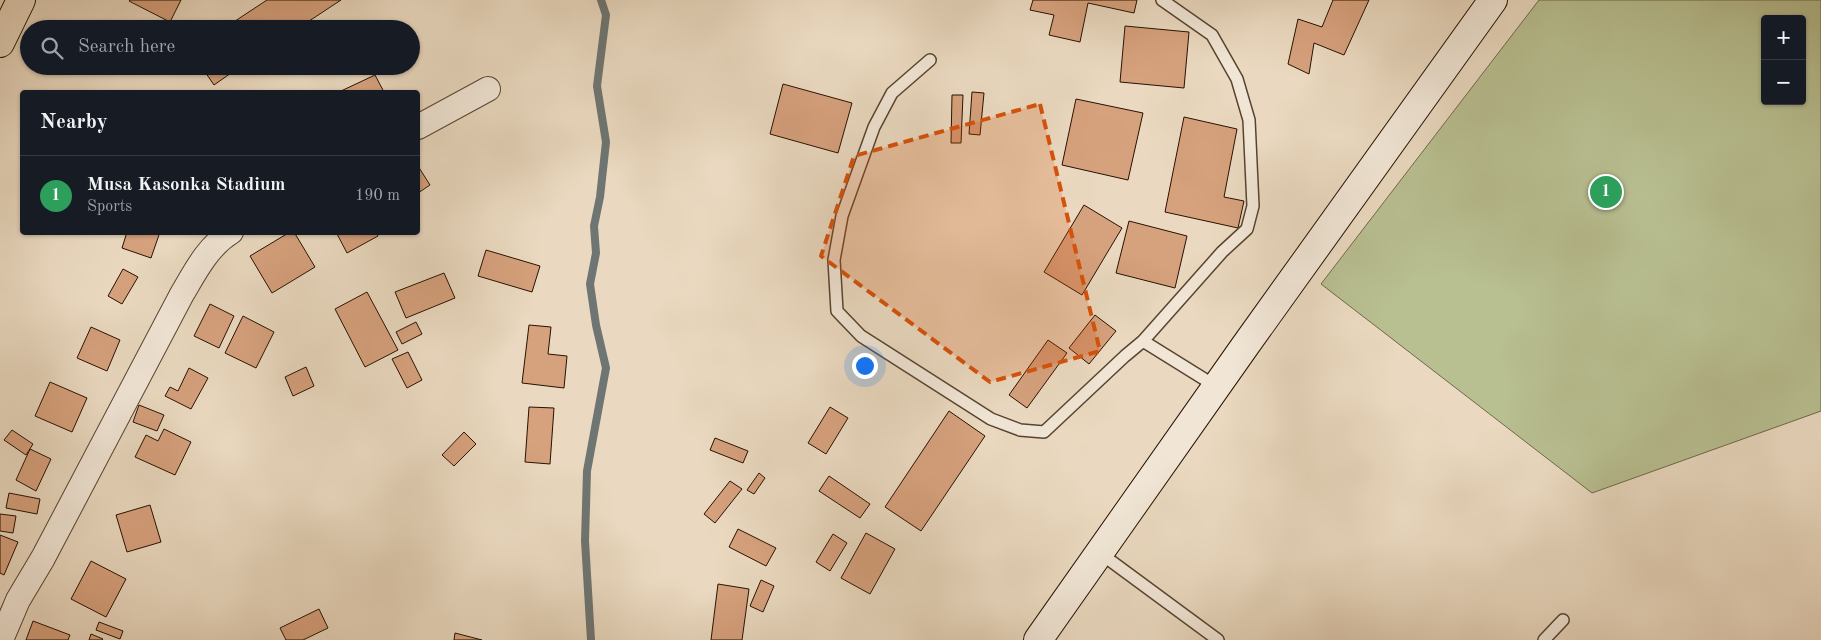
<!DOCTYPE html>
<html lang="en">
<head>
<meta charset="utf-8">
<style>
  :root { --surface:#171b24; --page:#242831; --text:#f1f3f6; --muted:#9ea1a6; --line:#363941; --accent:#0f766e }
  body { margin:0; font-family:"Old Standard TT",serif; background:var(--page); color:var(--text) }
  .controls { position:absolute; right:15px; top:15px; display:grid; overflow:hidden; border-radius:5px; box-shadow:0 1px 4px #0004 }
  .controls button { width:45px; height:45px; display:grid; place-items:center; padding:0; border:0; border-bottom:1px solid var(--line); background:var(--surface); color:var(--text); font:25px sans-serif }
  .you { position:absolute; left:864px; top:365px; width:18px; height:18px; margin:-12px; border:4px solid #fff; border-radius:50%; background:#1a73e8; box-shadow:0 0 0 8px #1a73e833 }
  .badge { display:grid; place-items:center; width:32px; height:32px; border-radius:50%; background:var(--accent); color:#fff; font-size:16px; font-weight:700 }
  .pin { position:absolute; translate:-50% -50%; border:2px solid #fff; box-shadow:0 1px 5px #0006 }
  .list { margin:0; padding:0; list-style:none }
  h2 { display:flex; justify-content:space-between; align-items:center; height:65px; margin:0; padding:0 20px; font-size:21px }
  h2 small { font-size:16px; font-weight:400; color:var(--muted) }
  .list li { display:grid; grid-template-columns:32px 1fr auto; gap:15px; align-items:center; box-sizing:border-box; height:80px; padding:0 20px; border-top:1px solid var(--line) }
  .list b { display:block; font-size:19px; white-space:nowrap }
  .list p { margin:0; font-size:16px; white-space:nowrap; color:var(--muted) }
  .list em { font-size:16px; font-style:normal; color:var(--muted) }
  .icon { flex:none; width:28px; height:28px; fill:none; stroke:currentColor; stroke-width:2; stroke-linecap:round; stroke-linejoin:round }
  .map { position:relative; flex:none; width:1821px; height:640px; overflow:hidden }
  .search { position:absolute; background:var(--surface); box-shadow:0 1px 4px #0004; left:20px; top:20px; width:400px; height:55px; display:flex; align-items:center; gap:12px; box-sizing:border-box; padding:0 18px; border-radius:28px; color:var(--muted); font-size:19px }
  .panel { position:absolute; background:var(--surface); box-shadow:0 1px 4px #0004; left:20px; top:90px; width:400px; height:145px; border-radius:5px }
  .map>svg:first-child { display:block }
  .green { fill:#b8bf91; stroke:#706848; fill-rule:evenodd }
  .lines { fill:none; stroke-linecap:round; stroke-linejoin:round }
  .stream { stroke:#6e7572; stroke-width:8 }
  .building { fill:#d6a17d; stroke:#271100 }
  .lane-casing { stroke:#584330; stroke-width:14 }
  .street-casing { stroke:#584330; stroke-width:26 }
  .secondary-casing { stroke:#271100; stroke-width:30 }
  .highway-casing { stroke:#271100; stroke-width:30 }
  .lane { stroke:#f1e6d6; stroke-width:11 }
  .street { stroke:#f1e6d6; stroke-width:24 }
  .secondary { stroke:#f1e6d6; stroke-width:28 }
  .highway { stroke:#ead9c0; stroke-width:28 }
  .marked { fill:#d5520b; fill-opacity:0.2; stroke:#d5520b; stroke-width:4; stroke-dasharray:10 6; stroke-linejoin:round }
</style>
</head>
<body>
<div class="map">
<svg width="1821" height="640" viewBox="0 0 1821 640">
  <rect width="100%" height="100%" fill="#ead9c0"/>
  <filter id="stains"><feTurbulence type="fractalNoise" baseFrequency=".004" numOctaves="4"/><feColorMatrix values="0 0 0 0 .2 0 0 0 0 .09 0 0 0 0 .02 0 0 0 .5 -.17"/></filter>
  <radialGradient id="worn" r=".72"><stop offset=".6" stop-color="#630" stop-opacity="0"/><stop offset="1" stop-color="#630" stop-opacity=".3"/></radialGradient>
  <path class="green" d="M1539,0H1821V411L1592,493L1321,284ZM1765,19H1802V101H1765Z"/>
  <g class="lines">
    <path class="stream" d="M591,640L585,541L587,471L606,368L596,325L590,284L596,253L594,226L600,197L606,142L597,86L606,15L601,0"/>
  </g>
  <path class="building" d="M130,0H181L170,22L129,1Z
    M267,0H341L297,29H223Z
    M1033,0H1137L1134,13L1088,3L1080,42L1049,35L1054,15L1030,10Z
    M1333,0H1369L1344,55L1314,43L1309,74L1288,64L1298,19L1322,27Z
    M1125,26L1189,32L1184,88L1120,82Z
    M201,66H241L214,85Z
    M375,75L384,92H342L341,91Z
    M783,84L852,103L838,153L770,134Z
    M972,92L984,93L980,135L969,134Z
    M952,95H963L961,143H951Z
    M1076,99L1143,113L1128,180L1062,165Z
    M1184,117L1237,129L1224,197L1244,201L1238,228L1165,212Z
    M418,166L430,185L418,193Z
    M1084,205L1122,228L1082,295L1044,272Z
    M1129,221L1187,236L1175,288L1116,273Z
    M127,232H160L151,258L122,248Z
    M290,232H294L315,267L272,293L250,256Z
    M336,232H376L378,236L347,253Z
    M486,250L540,266L532,292L478,276Z
    M123,269L138,277L122,304L108,296Z
    M444,273L455,298L406,318L395,292Z
    M367,292L398,350L365,367L335,309Z
    M210,304L234,316L219,348L194,336Z
    M1095,315L1116,331L1089,364L1069,348Z
    M243,316L274,332L256,368L225,353Z
    M416,322L422,334L402,344L396,332Z
    M529,325L551,327L548,354L567,356L564,388L522,383Z
    M91,327L120,340L107,371L77,358Z
    M1048,340L1067,353L1027,408L1009,395Z
    M408,352L422,380L407,388L392,359Z
    M306,367L314,386L293,396L285,377Z
    M189,368L208,378L191,409L165,396L170,387L178,391Z
    M50,382L87,398L72,432L35,416Z
    M139,405L164,415L157,431L133,422Z
    M529,407L554,408L550,464L525,462Z
    M830,407L848,418L826,454L808,443Z
    M949,411L985,436L921,531L885,507Z
    M164,429L191,442L175,475L135,457L146,435L158,441Z
    M12,430L33,444L26,455L4,440Z
    M464,432L476,444L454,466L442,455Z
    M715,438L748,451L743,463L710,450Z
    M30,449L51,459L36,491L16,480Z
    M759,473L765,478L754,494L747,490Z
    M829,476L870,504L860,518L819,491Z
    M730,481L742,489L715,523L704,514Z
    M9,493L40,499L37,514L6,508Z
    M150,505L161,542L127,552L116,515Z
    M0,514L16,516L13,533L0,531Z
    M738,529L776,548L766,566L729,547Z
    M866,533L895,549L870,594L841,578Z
    M833,534L847,543L830,571L816,562Z
    M0,535L18,542L4,575L0,573Z
    M91,561L126,579L106,617L71,599Z
    M761,580L774,586L763,612L750,606Z
    M718,584L749,589L742,640H711Z
    M319,609L328,628L303,640H286L280,628Z
    M33,621L70,635L68,640H26Z
    M99,622L123,631L120,639L96,630Z
    M455,633L482,640H454Z
    M91,634L103,639L102,640H89Z"/>
  <g class="lines">
    <g class="lane-casing">
      <path id="lane" d="M930,60L892,93L874,127L842,216L834,260L837,311L861,336L991,419L1020,430L1044,432L1125,356L1143,341L1217,387
        M1143,341L1222,252L1247,229L1253,206L1249,120L1237,79L1212,35L1162,0
        M1100,553L1218,640
        M1544,640L1563,620"/>
    </g>
    <g class="street-casing">
      <path id="street" d="M418,127L488,89
        M1,640L18,600L43,558L182,294C195,272 208,246 231,232"/>
    </g>
    <g class="secondary-casing">
      <path id="secondary" d="M1038,640L1245,346L1493,0"/>
    </g>
    <g class="highway-casing">
      <path id="highway" d="M0,43L21,0"/>
    </g>
    <use href="#lane" class="lane"/>
    <use href="#street" class="street"/>
    <use href="#secondary" class="secondary"/>
    <use href="#highway" class="highway"/>
  </g>
  <path class="marked" d="M1040,104L1100,351L990,382L821,256L854,156Z"/>
  <rect width="100%" height="100%" filter="url(#stains)"/>
  <rect width="100%" height="100%" fill="url(#worn)"/>
</svg>
<div class="controls">
<button>+</button>
<button>−</button>
</div>
<div class="you"></div>
<div class="pin badge" style="left:1606px;top:192px;background:#2e9e5b">1</div>
<div class="search"><svg class="icon" aria-label="search" viewBox="0 0 24 24"><circle cx="10" cy="10" r="6"/><path d="M15 15l6 6"/></svg>Search here</div>
<section class="panel">
<h2>Nearby<small></small></h2>
<ul class="list">
<li><span class="badge" style="background:#2e9e5b">1</span><div><b>Musa Kasonka Stadium</b><p>Sports</p></div><em>190 m</em></li>
</ul>
</section>
</div>
</body>
</html>
